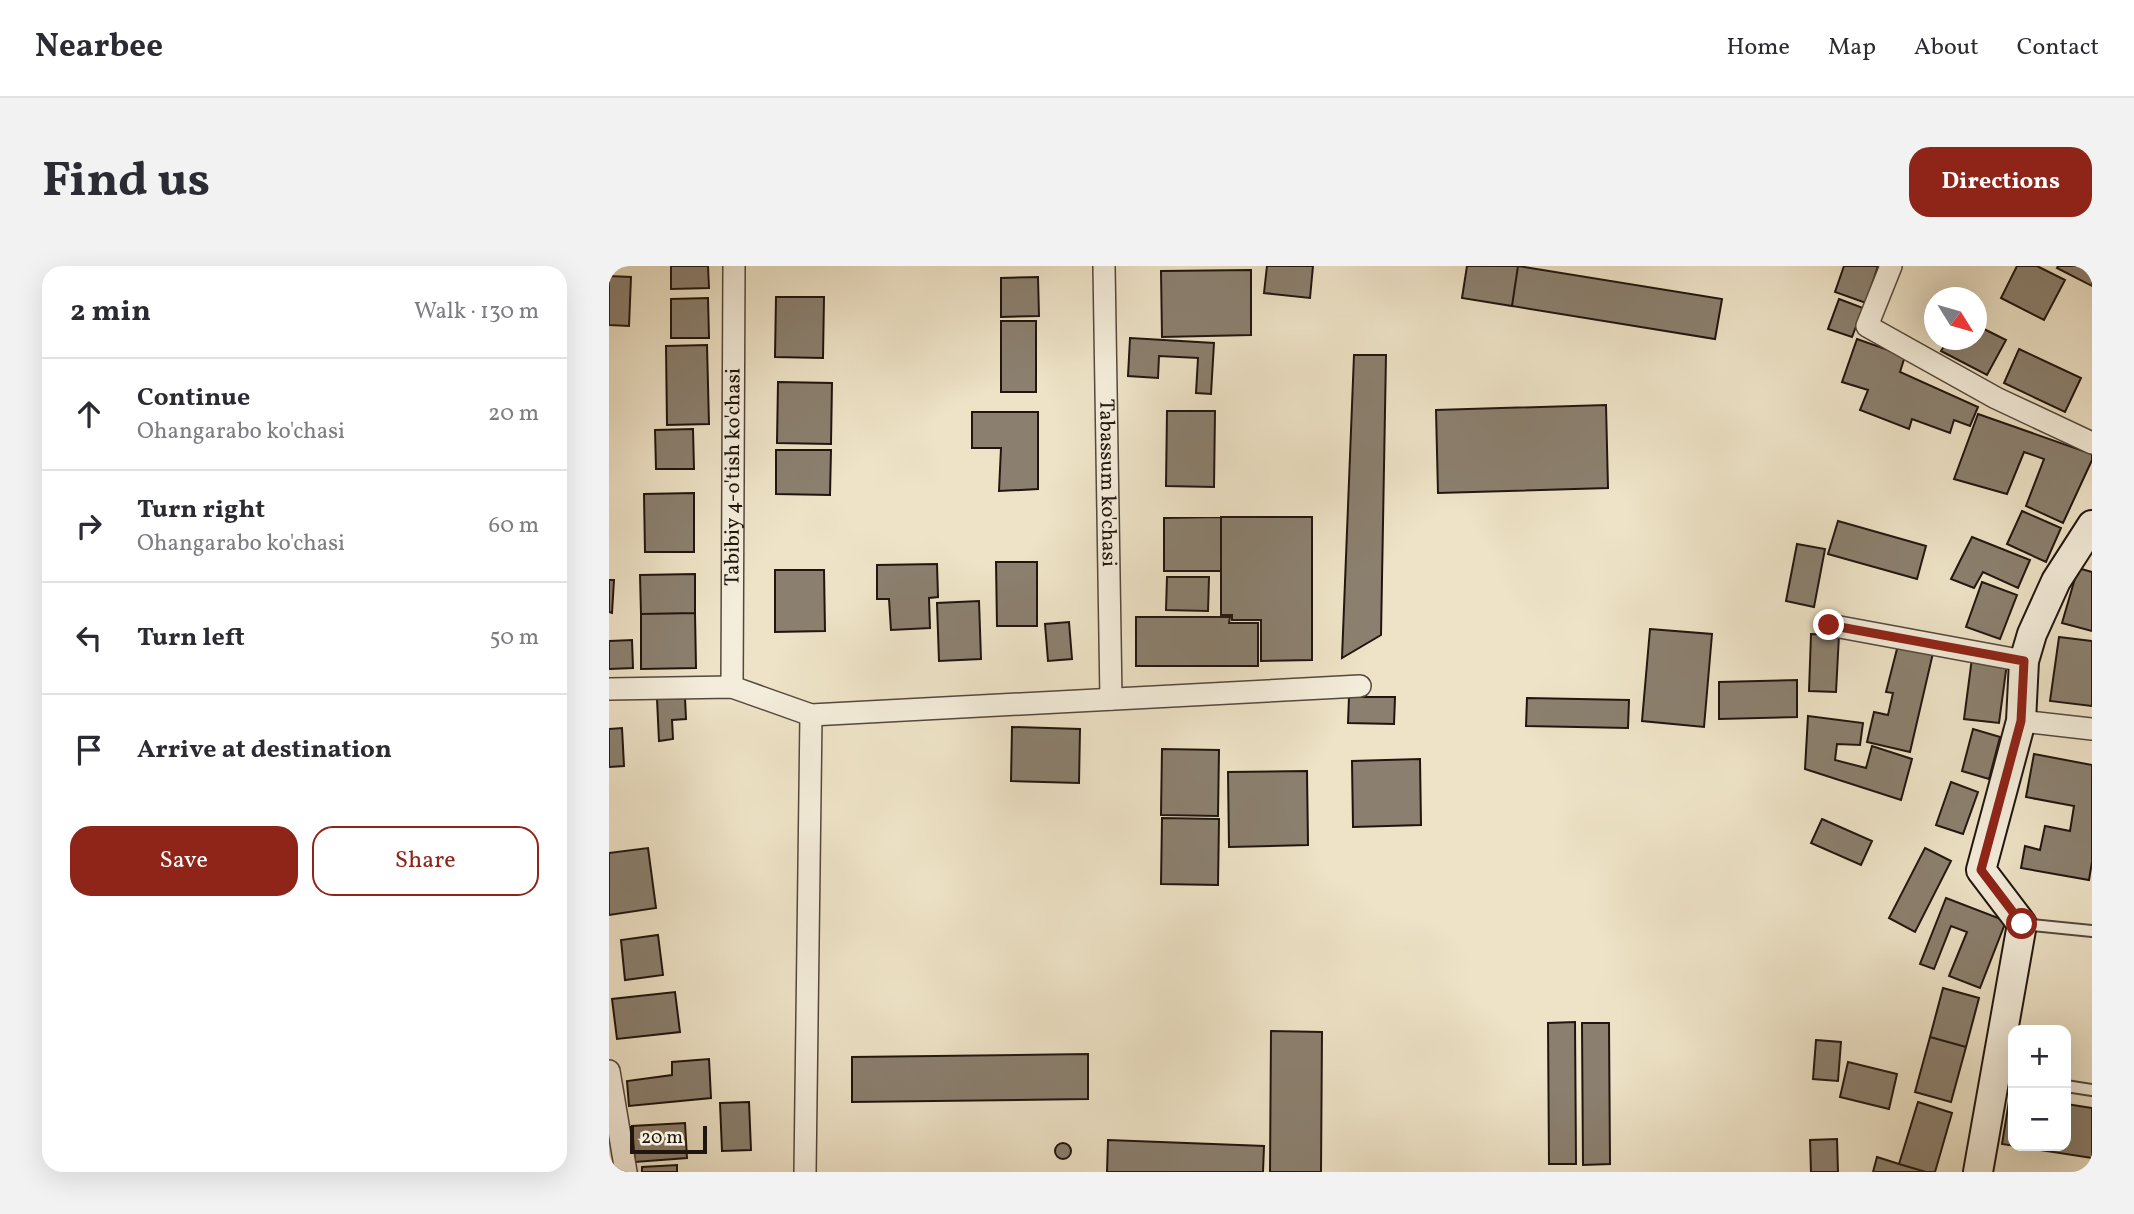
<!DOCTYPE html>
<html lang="en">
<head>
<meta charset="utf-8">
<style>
  :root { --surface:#fff; --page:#f2f2f3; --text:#2b2b33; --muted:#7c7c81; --line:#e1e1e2; --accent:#8f2418 }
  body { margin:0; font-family:Vollkorn,serif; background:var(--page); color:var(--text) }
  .controls { position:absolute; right:21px; bottom:21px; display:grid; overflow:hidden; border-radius:14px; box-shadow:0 7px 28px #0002 }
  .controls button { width:63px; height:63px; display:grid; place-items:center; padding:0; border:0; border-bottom:2px solid var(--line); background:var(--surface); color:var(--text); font:35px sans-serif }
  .compass { position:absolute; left:1315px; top:21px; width:63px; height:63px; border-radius:50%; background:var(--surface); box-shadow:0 7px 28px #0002; rotate:127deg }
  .scale { position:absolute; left:21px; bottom:18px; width:77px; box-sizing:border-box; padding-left:7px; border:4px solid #20150f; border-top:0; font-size:19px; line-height:24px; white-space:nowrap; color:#20150f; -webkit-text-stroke:5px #f4eddb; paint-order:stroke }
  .stop { position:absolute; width:21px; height:21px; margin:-16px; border:5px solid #8f2418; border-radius:50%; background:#fff }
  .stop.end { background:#8f2418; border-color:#fff; box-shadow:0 2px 7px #0008 }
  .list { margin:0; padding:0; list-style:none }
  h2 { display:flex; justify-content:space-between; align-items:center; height:91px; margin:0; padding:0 28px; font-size:30px }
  h2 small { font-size:23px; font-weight:400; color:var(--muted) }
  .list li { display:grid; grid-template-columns:46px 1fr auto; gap:21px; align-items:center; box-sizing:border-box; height:112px; padding:0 28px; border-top:2px solid var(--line) }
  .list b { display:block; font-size:26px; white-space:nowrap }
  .list p { margin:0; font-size:23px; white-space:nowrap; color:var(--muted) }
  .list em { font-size:23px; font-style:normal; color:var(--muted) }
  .actions { display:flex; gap:14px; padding:21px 28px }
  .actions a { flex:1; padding:16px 0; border:2px solid var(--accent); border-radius:21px; text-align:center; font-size:24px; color:var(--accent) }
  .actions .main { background:var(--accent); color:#fff }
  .icon { flex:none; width:38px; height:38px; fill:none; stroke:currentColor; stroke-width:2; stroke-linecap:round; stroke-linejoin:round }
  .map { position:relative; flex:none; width:1483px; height:906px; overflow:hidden; border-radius:21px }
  header { display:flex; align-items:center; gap:42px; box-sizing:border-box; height:98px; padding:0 35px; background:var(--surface); border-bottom:2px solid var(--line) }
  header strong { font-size:33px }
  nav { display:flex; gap:38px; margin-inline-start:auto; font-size:24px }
  .intro { display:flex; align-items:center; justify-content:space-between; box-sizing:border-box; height:168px; padding:0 42px }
  h1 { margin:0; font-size:49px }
  .button { padding:18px 32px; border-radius:21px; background:var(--accent); color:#fff; font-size:24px; font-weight:700 }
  main { display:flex; gap:42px; padding:0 42px }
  aside { flex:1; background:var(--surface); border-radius:21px; box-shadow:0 7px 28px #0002 }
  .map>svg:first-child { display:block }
  .building { fill:#8b806f; stroke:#20150f; stroke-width:2 }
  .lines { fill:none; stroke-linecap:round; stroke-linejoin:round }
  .lane-casing { stroke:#54483d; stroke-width:14 }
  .street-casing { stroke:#54483d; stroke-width:24 }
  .secondary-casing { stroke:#20150f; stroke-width:32 }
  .lane { stroke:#f4eddb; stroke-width:10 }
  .street { stroke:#f4eddb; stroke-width:21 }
  .secondary { stroke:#f4eddb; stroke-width:28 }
  .route { stroke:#8f2418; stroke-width:9 }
  .labels { text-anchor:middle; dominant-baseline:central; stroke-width:5; stroke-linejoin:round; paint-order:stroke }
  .street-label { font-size:21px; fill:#20150f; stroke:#f4eddb }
</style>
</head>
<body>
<header>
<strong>Nearbee</strong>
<nav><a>Home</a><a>Map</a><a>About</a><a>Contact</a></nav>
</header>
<div class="intro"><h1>Find us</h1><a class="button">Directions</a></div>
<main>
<aside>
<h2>2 min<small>Walk · 130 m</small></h2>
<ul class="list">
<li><svg class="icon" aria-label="ahead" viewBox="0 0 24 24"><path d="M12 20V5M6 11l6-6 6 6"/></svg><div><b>Continue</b><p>Ohangarabo ko'chasi</p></div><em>20 m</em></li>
<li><svg class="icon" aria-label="right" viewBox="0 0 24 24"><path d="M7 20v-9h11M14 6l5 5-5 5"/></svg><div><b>Turn right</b><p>Ohangarabo ko'chasi</p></div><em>60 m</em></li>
<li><svg class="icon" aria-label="left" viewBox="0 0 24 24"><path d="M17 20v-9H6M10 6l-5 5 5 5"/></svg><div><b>Turn left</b></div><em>50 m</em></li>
<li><svg class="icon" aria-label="arrive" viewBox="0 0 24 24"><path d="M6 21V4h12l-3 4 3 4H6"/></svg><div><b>Arrive at destination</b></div></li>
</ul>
<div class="actions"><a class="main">Save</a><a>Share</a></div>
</aside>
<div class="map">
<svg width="1483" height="906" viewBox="0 0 1483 906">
  <rect width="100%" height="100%" fill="#eee3c7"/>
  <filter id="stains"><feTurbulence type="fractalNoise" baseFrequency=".00286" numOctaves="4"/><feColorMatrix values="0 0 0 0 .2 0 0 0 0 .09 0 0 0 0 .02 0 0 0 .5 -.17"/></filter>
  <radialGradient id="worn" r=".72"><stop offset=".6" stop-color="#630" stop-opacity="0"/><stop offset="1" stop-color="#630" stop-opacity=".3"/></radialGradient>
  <path class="building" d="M62,0H99L100,22L62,23Z
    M658,0H704L701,32L655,27Z
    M858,0H909L903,40L853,32Z
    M909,0L1113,33L1106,73L903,40Z
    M1235,0H1269L1257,37L1226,26Z
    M1408,0H1428L1456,14L1435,54L1392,32Z
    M1449,0H1483V20L1448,2Z
    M642,4V69L553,71L552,5Z
    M0,10L22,11L20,60L0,59Z
    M429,11L430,50L392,51V12Z
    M167,31H215L214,92L166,91Z
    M99,32L100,72H62V33Z
    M1230,33L1254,42L1243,71L1219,63Z
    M392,55H427V126H392Z
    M1367,59L1397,74L1378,109L1332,85L1339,74H1367Z
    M521,72L605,77L602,128L587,127L589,92L550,90L549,112L519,110Z
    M1248,73L1296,90L1291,106L1369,141L1361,160L1345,154L1341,167L1303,153L1300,163L1251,144L1259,124L1233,116Z
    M98,79L100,158L58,159L57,80Z
    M1410,83L1472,112L1456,146L1395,117Z
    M745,89H777L772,369L733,392Z
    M169,116L223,117L222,178L168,177Z
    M997,139L999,222L829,227L827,144Z
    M558,145H606L605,221L557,220Z
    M363,146H429V223L390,225L392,182H363Z
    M1369,148L1483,188V194L1454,257L1417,240L1435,193L1415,186L1398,228L1345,213Z
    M84,163L85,203H47L46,164Z
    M167,184H222L221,229L167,228Z
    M85,227V286H36L35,228Z
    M1413,245L1452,262L1437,296L1398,278Z
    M612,251H703V394L652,395V354H623V349H612Z
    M612,251V305H555V252Z
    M1229,255L1317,280L1308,313L1219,288Z
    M1363,271L1421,294L1409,322L1374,306L1365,322L1342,313Z
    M1188,278L1216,283L1205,341L1177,335Z
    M387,296H428V360H388Z
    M328,298L329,331L320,332L321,362L282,364L280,333H268V299Z
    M1469,302L1483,306V365L1453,357Z
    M166,304H215L216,365L166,366Z
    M86,308V347L32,348L31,309Z
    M558,311H600L599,345L557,344Z
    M0,314H5L3,347L0,346Z
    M1373,316L1408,329L1391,373L1357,361Z
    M370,335L372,393L330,395L328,337Z
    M86,347L87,402L32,403V348Z
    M527,351H621L620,357H649V400H527Z
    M460,356L463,393L439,395L436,358Z
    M1041,363L1103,368L1095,461L1033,455Z
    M1202,368L1230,369L1227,426L1200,425Z
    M1450,371L1483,375V440L1441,435Z
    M23,374L24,402L0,403V375Z
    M1289,379L1324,387L1301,486L1258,476L1265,446L1279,449L1284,427L1277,426Z
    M1363,392L1398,397L1390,457L1355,453Z
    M1188,414V451L1110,453V416Z
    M740,431H786L785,458L739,457Z
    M76,432L77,453L63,454L64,473L50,475L48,433Z
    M918,432L1020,434L1019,462L917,460Z
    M1199,450L1254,457L1251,479L1228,478L1226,494L1257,502L1263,480L1303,493L1292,534L1196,503Z
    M403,461L471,463L470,517L402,515Z
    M13,462L15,500L0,501V463Z
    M1364,463L1391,471L1380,513L1353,505Z
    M553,483L610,484L609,550L552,549Z
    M1425,488L1483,499V596L1480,614L1412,602L1416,580L1431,584L1436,560L1461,565L1465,540L1417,531Z
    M811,493L812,559L744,561L743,495Z
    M698,505L699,579L620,581L619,506Z
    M1342,516L1369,526L1354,568L1327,559Z
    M553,552L610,553L609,619L552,618Z
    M1213,553L1263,575L1252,599L1202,577Z
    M39,582L47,642L0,649V587Z
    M1316,582L1342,595L1306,666L1280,652Z
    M1337,632L1397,655L1371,722L1340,710L1358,666L1342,660L1325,703L1311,698Z
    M49,669L54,709L16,714L12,674Z
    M1334,722L1370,732L1357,781L1321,771Z
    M66,726L71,766L8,773L3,733Z
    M966,756L967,898H940L939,757Z
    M973,757H1000L1001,898L974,899Z
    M662,765L713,766L712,906H661Z
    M1321,771L1357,781L1342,836L1306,826Z
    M1207,774L1232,776L1229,815L1204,813Z
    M479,788V833L243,836V791Z
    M100,793L102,832L20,840L18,815L63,809V796Z
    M1239,796L1288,808L1280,843L1231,831Z
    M1401,829L1404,830V880H1457V838L1483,842V892L1393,878Z
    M140,836L142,884L113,885L111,837Z
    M1309,836L1343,847L1326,906H1317L1290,898Z
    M76,857L78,892L26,896L23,860Z
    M1228,873L1229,906H1202L1201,874Z
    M499,874L655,880L654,906H498Z
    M446 885a8 8 0 1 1 16 0a8 8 0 1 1-16 0Z
    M1268,891L1290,898L1317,906H1264Z
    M68,899V906H33V901Z"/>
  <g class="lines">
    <g class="lane-casing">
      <path id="lane" d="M1413,658L1483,665
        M1457,820L1483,824"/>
    </g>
    <g class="street-casing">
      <g id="street">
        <path id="s1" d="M495,0L502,433"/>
        <path d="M1282,0L1258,60L1387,132L1483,177"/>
        <path d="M1220,359L1415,395"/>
        <path id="s2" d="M123,421L125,0"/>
        <path d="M0,423L123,421L202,449L751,420"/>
        <path d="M1412,455L1483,463"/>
        <path d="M0,805L17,906"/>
        <path d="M196,906L202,449"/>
      </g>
    </g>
    <g class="secondary-casing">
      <path id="secondary" d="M1369,906L1413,658L1372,604L1412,455L1415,395L1423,368L1447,315L1483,259"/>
    </g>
    <use href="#lane" class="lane"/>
    <use href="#street" class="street"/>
    <use href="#secondary" class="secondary"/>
  </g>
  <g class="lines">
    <path class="route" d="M1220,359L1415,395L1412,455L1372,604L1413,658"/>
  </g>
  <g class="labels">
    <g class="street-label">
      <text stroke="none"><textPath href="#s2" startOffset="210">Tabibiy 4-o'tish ko'chasi</textPath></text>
      <text stroke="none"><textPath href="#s1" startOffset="217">Tabassum ko'chasi</textPath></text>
    </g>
  </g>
  <rect width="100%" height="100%" filter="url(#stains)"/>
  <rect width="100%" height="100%" fill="url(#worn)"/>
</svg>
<div class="controls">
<button>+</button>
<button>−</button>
</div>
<svg class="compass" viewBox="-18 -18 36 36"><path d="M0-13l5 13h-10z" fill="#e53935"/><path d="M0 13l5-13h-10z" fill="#7c7c81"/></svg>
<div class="scale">20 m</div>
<div class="stop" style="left:1413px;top:658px"></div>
<div class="stop end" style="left:1220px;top:359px"></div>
</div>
</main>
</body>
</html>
